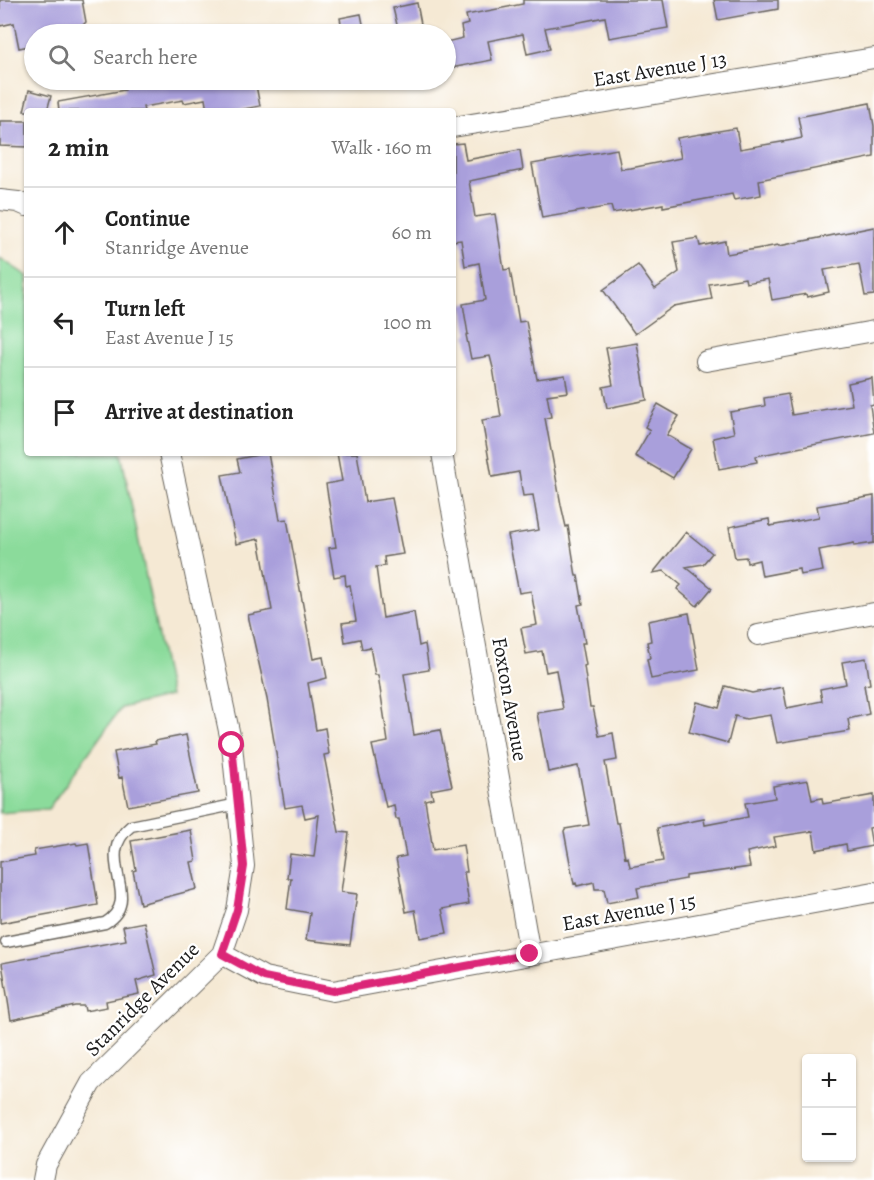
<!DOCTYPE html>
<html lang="en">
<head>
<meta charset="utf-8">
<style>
  :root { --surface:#fff; --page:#f2f2f2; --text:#222; --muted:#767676; --line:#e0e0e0 }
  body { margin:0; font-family:Alegreya,serif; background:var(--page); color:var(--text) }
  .controls { position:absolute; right:18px; bottom:18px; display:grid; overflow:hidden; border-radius:6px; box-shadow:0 2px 4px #0004 }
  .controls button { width:54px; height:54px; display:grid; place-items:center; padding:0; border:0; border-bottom:2px solid var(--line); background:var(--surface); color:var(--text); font:30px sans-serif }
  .stop { position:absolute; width:18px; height:18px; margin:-14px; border:4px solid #db2777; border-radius:50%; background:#fff }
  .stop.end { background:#db2777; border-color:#fff; box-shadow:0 2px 6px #0008 }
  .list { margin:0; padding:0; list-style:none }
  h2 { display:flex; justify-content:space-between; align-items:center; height:78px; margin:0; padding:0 24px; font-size:26px }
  h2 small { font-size:20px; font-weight:400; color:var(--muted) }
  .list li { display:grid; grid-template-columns:39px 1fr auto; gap:18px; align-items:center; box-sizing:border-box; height:90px; padding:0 24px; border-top:2px solid var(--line) }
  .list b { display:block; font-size:22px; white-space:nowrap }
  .list p { margin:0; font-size:20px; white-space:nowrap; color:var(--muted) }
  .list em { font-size:20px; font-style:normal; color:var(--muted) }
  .icon { flex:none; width:33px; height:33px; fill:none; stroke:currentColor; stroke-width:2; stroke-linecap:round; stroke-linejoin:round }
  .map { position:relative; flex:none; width:874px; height:1180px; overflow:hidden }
  .search { position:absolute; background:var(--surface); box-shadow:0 2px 4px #0004; left:24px; top:24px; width:432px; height:66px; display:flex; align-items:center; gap:15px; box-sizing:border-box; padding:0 21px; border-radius:33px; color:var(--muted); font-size:22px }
  .panel { position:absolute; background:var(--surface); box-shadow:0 2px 4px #0004; left:24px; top:108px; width:432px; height:348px; border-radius:6px }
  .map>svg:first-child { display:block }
  .green { fill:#8bdb9b; stroke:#547c5c; stroke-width:1.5 }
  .building { fill:#a99fdb }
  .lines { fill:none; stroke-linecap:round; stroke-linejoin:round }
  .lane-casing { stroke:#68645c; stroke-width:13 }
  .street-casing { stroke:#68645c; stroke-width:22 }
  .lane { stroke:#fff; stroke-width:10 }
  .street { stroke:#fff; stroke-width:20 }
  .route { stroke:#db2777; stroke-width:8 }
  .labels { text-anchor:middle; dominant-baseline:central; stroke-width:4.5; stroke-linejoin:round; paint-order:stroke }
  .street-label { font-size:21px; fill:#1c1c1c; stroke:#fff }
</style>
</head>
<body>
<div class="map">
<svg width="874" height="1180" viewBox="0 0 874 1180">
  <rect width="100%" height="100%" fill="#fff"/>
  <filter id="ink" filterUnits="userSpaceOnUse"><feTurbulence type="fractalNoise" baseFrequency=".0167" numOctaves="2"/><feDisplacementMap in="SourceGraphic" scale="12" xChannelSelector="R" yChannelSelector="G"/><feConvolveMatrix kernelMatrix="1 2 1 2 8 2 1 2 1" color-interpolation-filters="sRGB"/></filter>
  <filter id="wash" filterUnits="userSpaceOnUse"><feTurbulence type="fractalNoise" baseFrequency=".008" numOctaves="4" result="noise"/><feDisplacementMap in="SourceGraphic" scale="24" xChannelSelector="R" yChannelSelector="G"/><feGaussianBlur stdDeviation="1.35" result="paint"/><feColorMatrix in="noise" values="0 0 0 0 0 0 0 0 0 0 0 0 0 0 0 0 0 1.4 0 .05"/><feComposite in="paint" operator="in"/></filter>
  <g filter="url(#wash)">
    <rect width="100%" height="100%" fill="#f5e9d4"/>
    <path class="green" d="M0,258L27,276V453H121L170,696L121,708L48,809L0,813Z"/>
    <g id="blocks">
      <path class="building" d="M0,0H82L86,22L83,25L85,34H34V45L19,48L14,23L0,26Z
        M523,0H663L668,28L609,38L605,17L580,22L545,28L550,49L527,54L523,34L488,41L492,60L446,69V42L463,38L461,26L468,24L466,15L523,4Z
        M714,0H778V9L718,20Z
        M417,3L421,24L398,29L393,8Z
        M361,14L365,34H343L340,18Z
        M123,80H255L260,106L234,111H207L205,99L184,103L183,100L143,107L144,111H59L58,102L125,90Z
        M29,90L51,96L47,111H24Z
        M870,103L874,126V157L759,180L761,195L734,200L732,194L663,207V204L613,213L611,206L542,218L532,164L617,149L621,169L631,168L681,158L677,138L736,128L740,149L793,140L802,138L798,117Z
        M0,121H27V147L0,146Z
        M463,143L466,160L520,150L523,170L469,181L475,217L495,214L504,270L510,269L519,322L526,321L537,379L565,375L568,392L547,395L551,417L545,418L561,505L566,527L568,526L576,576H578L583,604L578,605L585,643H582L586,665L584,666L590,707H593L599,736L613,733L617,760L605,762L616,823H619L625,858L628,857L630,867L663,861L657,828L704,819L705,825L748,817L745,803L775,798L773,786L808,780L812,800L822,798L823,804L874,795V827L869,828L872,846L847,851L846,844L816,850L813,831L774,837L776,846L747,852L750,867L686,876V879L637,888L639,897L607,903L604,889H595L594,882L577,886L576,883L574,884L564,831L565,829L589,825L582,787L578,766L548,772L537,713L563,709L556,670L546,672L542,651L526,654L521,628L537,625L531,591L519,593L508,535L539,530L533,495L523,496L519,472L492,477L482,420L501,417L493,368L490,356L471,359L466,335L468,334L463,304L485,300L479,263L465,266L461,240L453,241V144Z
        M874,227V295L865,296L859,264L824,270L829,292L807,297L806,294L772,300L768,279L746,283L745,278L709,284L712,299L674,306L635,334L603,290L638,265L655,289L679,272L673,242L698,238L700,246L725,241L727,254L779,245V246Z
        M637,343L647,400L607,408L603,387L613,385L606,348Z
        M872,378L874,404L870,405L874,433L756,456L757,462L719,469L713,438L734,433L730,412L765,406L764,398L788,394L792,415L852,405L848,383Z
        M658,404L679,416L667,435L691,449L673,478L635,456L650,430L645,427Z
        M268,453L280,520L287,519L313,659L323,657L327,678L308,683L316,730L325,728L329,754L324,755L339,832L349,833L341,892L357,894L350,945L306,940L310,913L287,909L291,878H287L290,854L314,857L319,815L305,818L302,805L285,808L267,699L248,615L272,610L259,539L236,544L222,475L240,472L237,459Z
        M337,453H357L365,502L392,498L403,554L384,557L385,566L376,567L383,618L414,612L419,646L425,644L429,670L404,674L414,735L440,730L452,786L431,790L433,798L425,800L433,850L463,845L467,872H464L469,904L442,909L447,933L420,938L415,910L406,912L396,858L406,856L399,819H396L394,805L386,807L372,745L388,742L378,675H375L370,647L362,649L360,639L345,642L342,623L356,621L350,585L346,586L345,575L334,577L329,548L336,547L326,484L342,481Z
        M874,496V543L854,546V543L819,550L823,571L800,575L799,569L762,576L759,560L747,563L746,557L735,558L729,527L769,519L770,526L819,517L817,506Z
        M686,532L712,553L703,564L686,567L712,588L697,606L677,589L681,585L664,571L653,573Z
        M689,613L699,670L651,679L647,659L650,658L647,642L651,641L648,621Z
        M866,658L870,684L864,685L869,714L848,719L850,731L777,743L771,715L746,719L735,716L728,743L689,732L697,702L719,708L725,686L752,693L783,687L787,708L822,701L820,689L846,684L842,662Z
        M186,735L198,793L128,806L122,777L119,778L114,752L156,744L155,741Z
        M191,830L196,861L191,862L197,889L140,904L133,871L136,870L131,841Z
        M76,843L77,845L88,843L98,905L0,923V862L35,856L34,850Z
        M144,922L156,975L136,981L139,994L106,1001L107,1007L85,1011L84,1006H75L11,1020L2,963L126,940L123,926Z"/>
    </g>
  </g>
  <g filter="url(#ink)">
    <use href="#blocks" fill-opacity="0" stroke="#68645c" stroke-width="1.5"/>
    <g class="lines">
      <g class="lane-casing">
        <path id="lane" d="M6,942L105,923C146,898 91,858 131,826L238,804"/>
      </g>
      <g class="street-casing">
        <path id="street" d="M453,127L874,58
          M0,200L18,202L27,206
          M706,361L874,331
          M442,453L530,954
          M758,635L874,613
          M222,954L264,977L333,991L874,892
          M43,1180L46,1165L91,1083L222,954L237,910L244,866L232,745L169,453"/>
      </g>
      <use href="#lane" class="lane"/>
      <use href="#street" class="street"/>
    </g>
  </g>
  <g class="lines" filter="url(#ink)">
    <path class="route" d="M232,745L244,866L237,910L222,954L264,977L333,991L530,954"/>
  </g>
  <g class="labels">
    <g class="street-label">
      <text transform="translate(660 69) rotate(-9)">East Avenue J 13</text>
      <text transform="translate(510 699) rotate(80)">Foxton Avenue</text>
      <text transform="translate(629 912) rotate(-10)">East Avenue J 15</text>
      <text transform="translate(142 999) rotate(-45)">Stanridge Avenue</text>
    </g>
  </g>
</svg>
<div class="controls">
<button>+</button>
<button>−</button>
</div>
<div class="stop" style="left:232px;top:745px"></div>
<div class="stop end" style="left:530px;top:954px"></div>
<div class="search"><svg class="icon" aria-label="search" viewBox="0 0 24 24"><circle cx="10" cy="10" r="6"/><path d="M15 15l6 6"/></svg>Search here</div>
<section class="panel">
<h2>2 min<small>Walk · 160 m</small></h2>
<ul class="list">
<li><svg class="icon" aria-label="ahead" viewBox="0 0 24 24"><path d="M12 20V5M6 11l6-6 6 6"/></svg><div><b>Continue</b><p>Stanridge Avenue</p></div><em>60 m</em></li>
<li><svg class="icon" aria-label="left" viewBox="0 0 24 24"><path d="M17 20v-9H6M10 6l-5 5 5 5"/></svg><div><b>Turn left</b><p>East Avenue J 15</p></div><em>100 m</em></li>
<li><svg class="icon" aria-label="arrive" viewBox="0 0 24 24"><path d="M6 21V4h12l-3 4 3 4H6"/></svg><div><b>Arrive at destination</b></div></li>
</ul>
</section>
</div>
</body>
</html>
